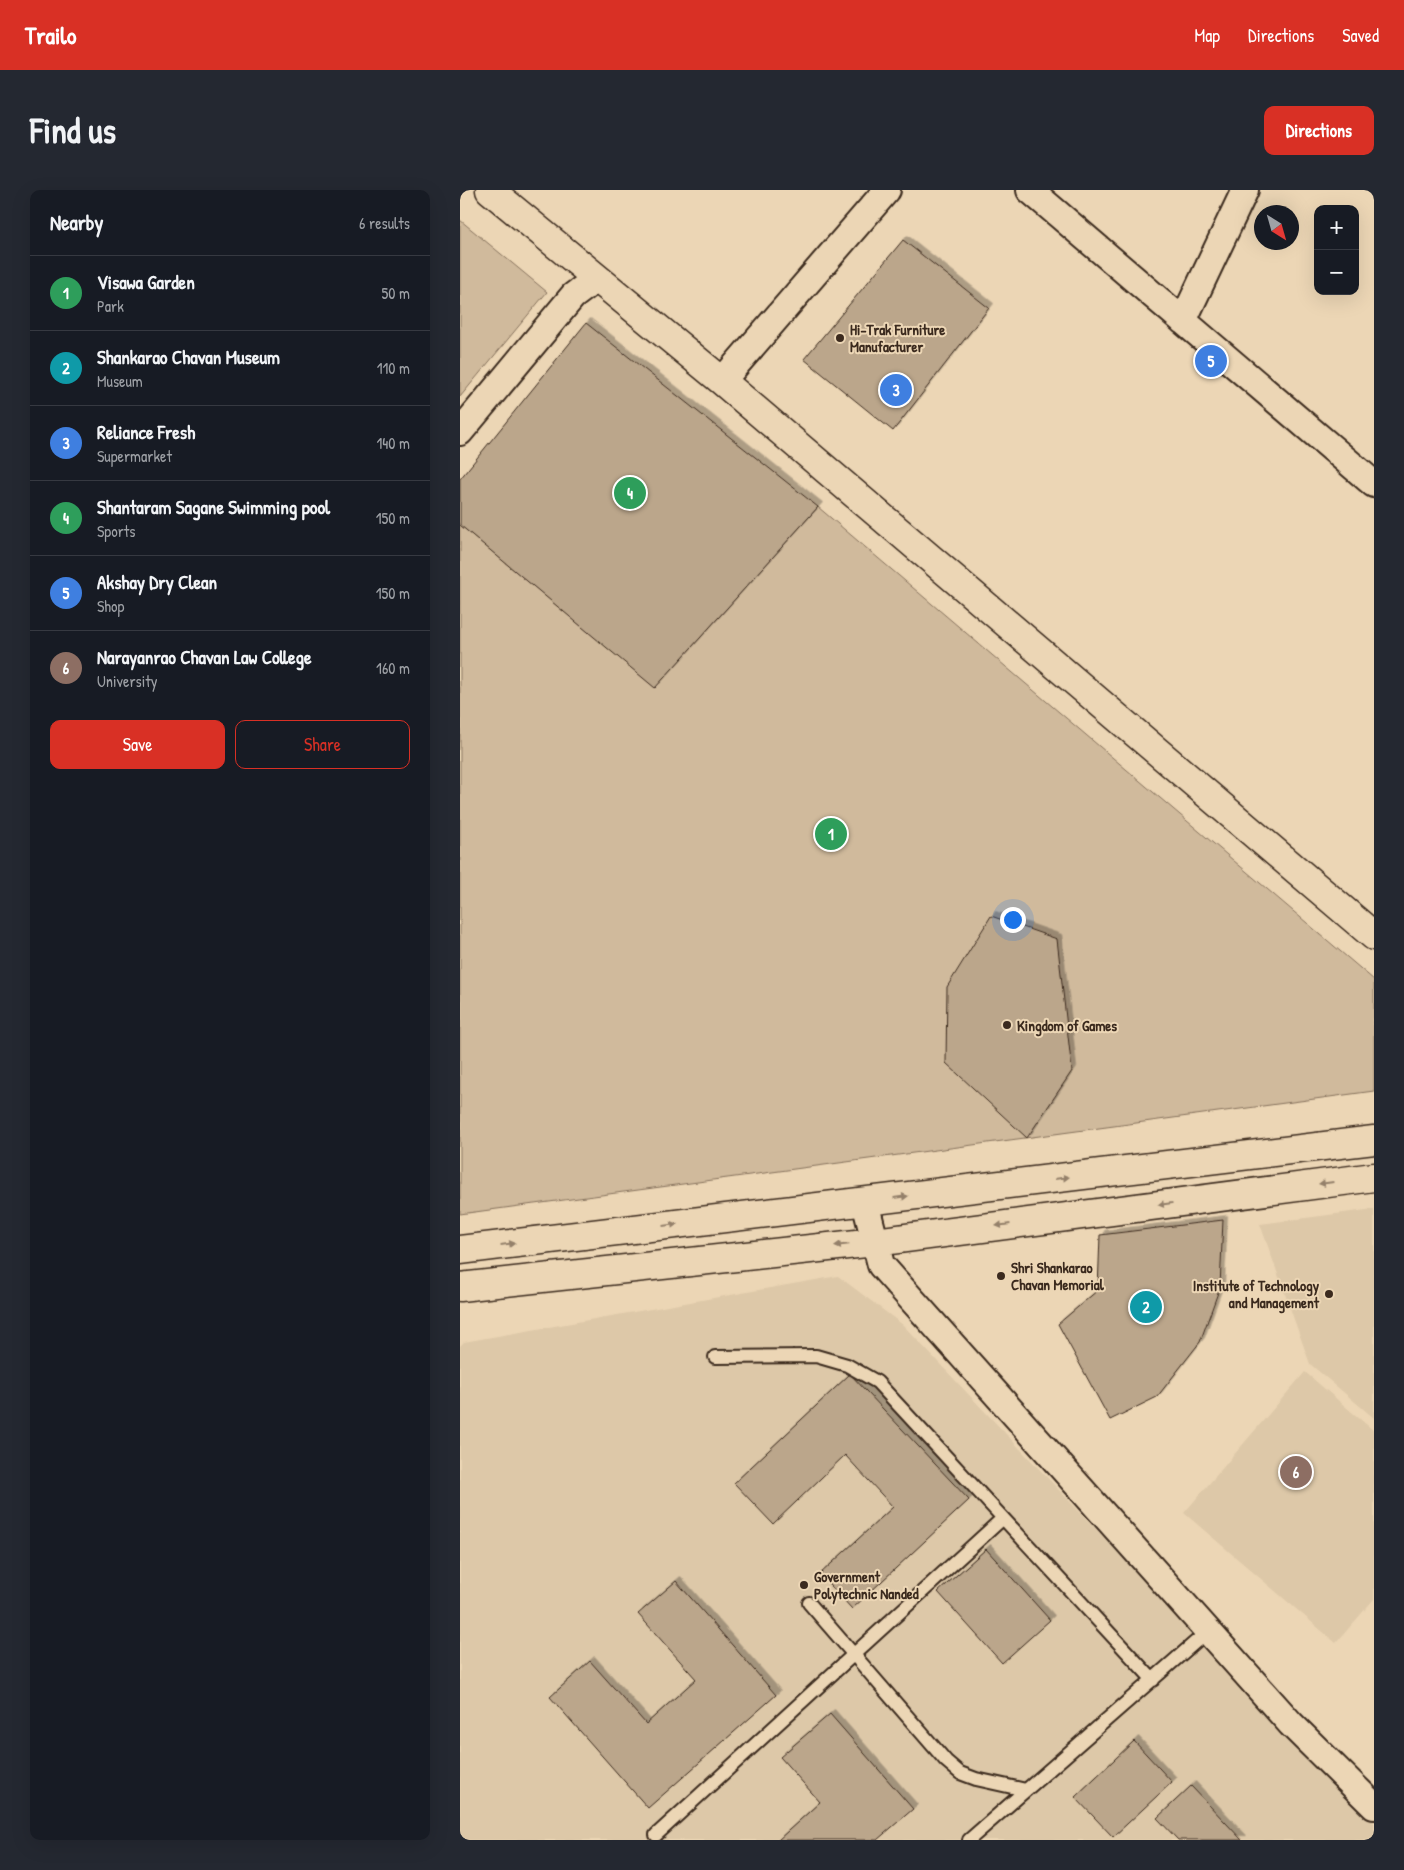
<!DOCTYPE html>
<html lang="en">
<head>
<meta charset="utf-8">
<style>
  :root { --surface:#171b24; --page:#242831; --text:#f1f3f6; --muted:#9ea1a6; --line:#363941; --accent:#d93025 }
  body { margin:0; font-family:"Patrick Hand",sans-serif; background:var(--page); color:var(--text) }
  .controls { position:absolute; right:15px; top:15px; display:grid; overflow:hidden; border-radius:10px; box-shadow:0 5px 20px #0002 }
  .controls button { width:45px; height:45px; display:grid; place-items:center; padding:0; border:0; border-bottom:1px solid var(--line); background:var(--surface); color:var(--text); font:25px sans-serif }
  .compass { position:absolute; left:794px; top:15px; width:45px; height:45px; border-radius:50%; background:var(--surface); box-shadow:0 5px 20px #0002; rotate:143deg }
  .you { position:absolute; left:552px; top:729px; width:18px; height:18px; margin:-12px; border:4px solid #fff; border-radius:50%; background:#1a73e8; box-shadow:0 0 0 8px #1a73e833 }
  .badge { display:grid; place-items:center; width:32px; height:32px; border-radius:50%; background:var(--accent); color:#fff; font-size:16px; font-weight:700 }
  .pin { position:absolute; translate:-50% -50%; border:2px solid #fff; box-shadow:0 1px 5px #0006 }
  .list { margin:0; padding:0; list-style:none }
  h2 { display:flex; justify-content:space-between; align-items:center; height:65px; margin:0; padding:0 20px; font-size:21px }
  h2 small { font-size:16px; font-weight:400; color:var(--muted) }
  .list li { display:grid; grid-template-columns:32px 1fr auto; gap:15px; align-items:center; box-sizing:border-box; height:75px; padding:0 20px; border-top:1px solid var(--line) }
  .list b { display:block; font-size:19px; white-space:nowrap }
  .list p { margin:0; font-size:16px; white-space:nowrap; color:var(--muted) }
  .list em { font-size:16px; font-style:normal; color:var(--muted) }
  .actions { display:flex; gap:10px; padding:15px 20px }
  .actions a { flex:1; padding:11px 0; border:1px solid var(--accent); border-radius:10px; text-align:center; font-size:18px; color:var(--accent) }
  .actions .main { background:var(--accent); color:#fff }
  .map { position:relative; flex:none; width:914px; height:1650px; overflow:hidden; border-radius:10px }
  header { display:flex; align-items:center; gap:30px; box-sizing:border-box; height:70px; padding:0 25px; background:var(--accent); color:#fff }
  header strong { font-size:24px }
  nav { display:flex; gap:28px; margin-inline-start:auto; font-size:18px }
  .intro { display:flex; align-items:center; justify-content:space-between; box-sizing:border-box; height:120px; padding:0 30px }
  h1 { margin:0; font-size:35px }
  .button { padding:12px 22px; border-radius:10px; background:var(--accent); color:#fff; font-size:18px; font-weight:700 }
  main { display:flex; gap:30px; padding:0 30px }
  aside { flex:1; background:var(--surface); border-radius:10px; box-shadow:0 5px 20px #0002 }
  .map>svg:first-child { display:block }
  .built { fill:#ddc8a8 }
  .green { fill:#d0ba9c; stroke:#86725d }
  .building { fill:#bba68b; stroke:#3b2a1e; filter:url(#shadow) }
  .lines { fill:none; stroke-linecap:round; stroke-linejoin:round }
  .service-casing { stroke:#3b2a1e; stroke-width:16 }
  .minor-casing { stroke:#3b2a1e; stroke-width:30 }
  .tertiary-casing { stroke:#3b2a1e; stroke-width:31 }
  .secondary-casing { stroke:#3b2a1e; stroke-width:31 }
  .service { stroke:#ecd6b5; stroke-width:12 }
  .minor { stroke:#ecd6b5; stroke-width:26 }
  .tertiary { stroke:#ecd6b5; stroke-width:28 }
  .secondary { stroke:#ecd6b5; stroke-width:28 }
  .oneway { fill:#94806a }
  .poi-dot { fill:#3b2a1e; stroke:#ecd6b5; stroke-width:2 }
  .labels { text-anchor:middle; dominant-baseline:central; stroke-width:4; stroke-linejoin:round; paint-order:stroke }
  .poi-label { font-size:15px; font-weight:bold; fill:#3b2a1e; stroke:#ecd6b5; text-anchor:start }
</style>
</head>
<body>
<header>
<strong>Trailo</strong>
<nav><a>Map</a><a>Directions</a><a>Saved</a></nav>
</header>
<div class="intro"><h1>Find us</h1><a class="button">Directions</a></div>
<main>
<aside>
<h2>Nearby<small>6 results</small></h2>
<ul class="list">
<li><span class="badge" style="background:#2e9e5b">1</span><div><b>Visawa Garden</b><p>Park</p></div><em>50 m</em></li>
<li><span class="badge" style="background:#0f9aa8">2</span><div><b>Shankarao Chavan Museum</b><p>Museum</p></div><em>110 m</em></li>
<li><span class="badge" style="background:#3f7fe0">3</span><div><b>Reliance Fresh</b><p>Supermarket</p></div><em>140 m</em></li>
<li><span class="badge" style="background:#2e9e5b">4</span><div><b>Shantaram Sagane Swimming pool</b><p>Sports</p></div><em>150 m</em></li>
<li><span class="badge" style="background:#3f7fe0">5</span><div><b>Akshay Dry Clean</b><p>Shop</p></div><em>150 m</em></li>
<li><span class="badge" style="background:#8d6e63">6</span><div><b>Narayanrao Chavan Law College</b><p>University</p></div><em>160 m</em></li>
</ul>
<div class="actions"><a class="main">Save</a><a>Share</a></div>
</aside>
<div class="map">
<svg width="914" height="1650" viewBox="0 0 914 1650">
  <defs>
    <filter id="shadow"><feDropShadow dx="4.5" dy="-4.5" stdDeviation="0" flood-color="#0004"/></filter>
  </defs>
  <rect width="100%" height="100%" fill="#ecd6b5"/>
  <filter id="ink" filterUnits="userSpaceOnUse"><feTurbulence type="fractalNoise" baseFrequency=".02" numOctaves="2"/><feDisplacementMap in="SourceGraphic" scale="10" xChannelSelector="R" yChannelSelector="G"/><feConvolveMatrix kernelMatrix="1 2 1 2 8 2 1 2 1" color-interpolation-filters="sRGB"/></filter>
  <g filter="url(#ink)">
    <path class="built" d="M914,1019V1228L850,1174L800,1034Z
      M378,1086L443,1135L914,1633V1650H0V1156L4,1152Z
      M845,1182L914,1241V1409L876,1453L724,1323Z"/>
    <path class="green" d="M0,30L87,102L0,207Z
      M358,317L914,790V901L0,1024V335L195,497Z"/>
    <path class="building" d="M443,50L529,118L433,241L344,169Z
      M126,133L358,317L195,498L0,335V289Z
      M531,726L597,749L612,881L567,948L486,873L487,797Z
      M763,1030L760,1097L740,1152L697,1207L650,1230L598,1134L638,1100L640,1045Z
      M390,1184L509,1310L392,1419L360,1384L433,1317L385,1265L313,1334L274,1293Z
      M526,1359L590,1430L542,1473L478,1402Z
      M216,1391L316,1505L188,1618L90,1507L130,1471L186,1534L236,1489L178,1424Z
      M370,1524L453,1619L417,1650H318L360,1612L320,1567Z
      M674,1551L712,1592L653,1647L615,1607Z
      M731,1596L782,1650H718L697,1628Z"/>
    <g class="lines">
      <g class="service-casing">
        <path id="service" d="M255,1167L356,1166L387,1175L417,1192L693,1490
          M349,1413L486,1571L500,1583L516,1589L566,1600
          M196,1645L543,1328
          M509,1650L748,1441"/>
      </g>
      <g class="minor-casing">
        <path id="minor" d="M570,0L914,294
          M723,131L785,0
          M262,191L427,0
          M0,242L113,106L137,88
          M405,1012L421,1075L831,1534L914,1616"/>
      </g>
      <g class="tertiary-casing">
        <path id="tertiary" d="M30,0L262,191L914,746"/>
      </g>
      <g class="secondary-casing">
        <path id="secondary" d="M0,1060L914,950
          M0,1097L415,1052L914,987"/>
      </g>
      <use href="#service" class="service"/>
      <use href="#minor" class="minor"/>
      <use href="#tertiary" class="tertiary"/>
      <use href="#secondary" class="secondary"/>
    </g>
    <defs><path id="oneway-solid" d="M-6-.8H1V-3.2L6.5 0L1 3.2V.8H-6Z" transform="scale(1.25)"/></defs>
    <g class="oneway">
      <use href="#oneway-solid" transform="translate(602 988) rotate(-7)"/>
      <use href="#oneway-solid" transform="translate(866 993) rotate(173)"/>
      <use href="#oneway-solid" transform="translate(441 1007) rotate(-7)"/>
      <use href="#oneway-solid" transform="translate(705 1014) rotate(173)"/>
      <use href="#oneway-solid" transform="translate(210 1035) rotate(-7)"/>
      <use href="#oneway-solid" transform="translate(543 1035) rotate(173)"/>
      <use href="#oneway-solid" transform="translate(48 1054) rotate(-7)"/>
      <use href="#oneway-solid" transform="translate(382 1055) rotate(174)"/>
    </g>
  </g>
  <g class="poi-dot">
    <circle cx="380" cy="148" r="5"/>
    <circle cx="547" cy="835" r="5"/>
    <circle cx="541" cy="1086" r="5"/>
    <circle cx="869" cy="1104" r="5"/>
    <circle cx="344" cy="1395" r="5"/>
  </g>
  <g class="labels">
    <g class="poi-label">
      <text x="390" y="139">Hi-Trak Furniture<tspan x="390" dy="17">Manufacturer</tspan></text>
      <text x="557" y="835">Kingdom of Games</text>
      <text x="551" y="1077">Shri Shankarao<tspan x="551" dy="17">Chavan Memorial</tspan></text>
      <text x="859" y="1095" text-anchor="end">Institute of Technology<tspan x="859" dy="17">and Management</tspan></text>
      <text x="354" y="1386">Government<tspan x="354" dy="17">Polytechnic Nanded</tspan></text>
    </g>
  </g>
</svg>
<div class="controls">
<button>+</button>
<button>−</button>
</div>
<svg class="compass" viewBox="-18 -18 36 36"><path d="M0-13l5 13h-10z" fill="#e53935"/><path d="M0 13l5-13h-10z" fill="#9ea1a6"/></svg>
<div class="you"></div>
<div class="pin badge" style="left:371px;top:644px;background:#2e9e5b">1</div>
<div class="pin badge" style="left:686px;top:1117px;background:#0f9aa8">2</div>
<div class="pin badge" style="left:436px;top:200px;background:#3f7fe0">3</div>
<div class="pin badge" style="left:170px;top:303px;background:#2e9e5b">4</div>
<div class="pin badge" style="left:751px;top:171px;background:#3f7fe0">5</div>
<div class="pin badge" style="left:836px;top:1282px;background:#8d6e63">6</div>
</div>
</main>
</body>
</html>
